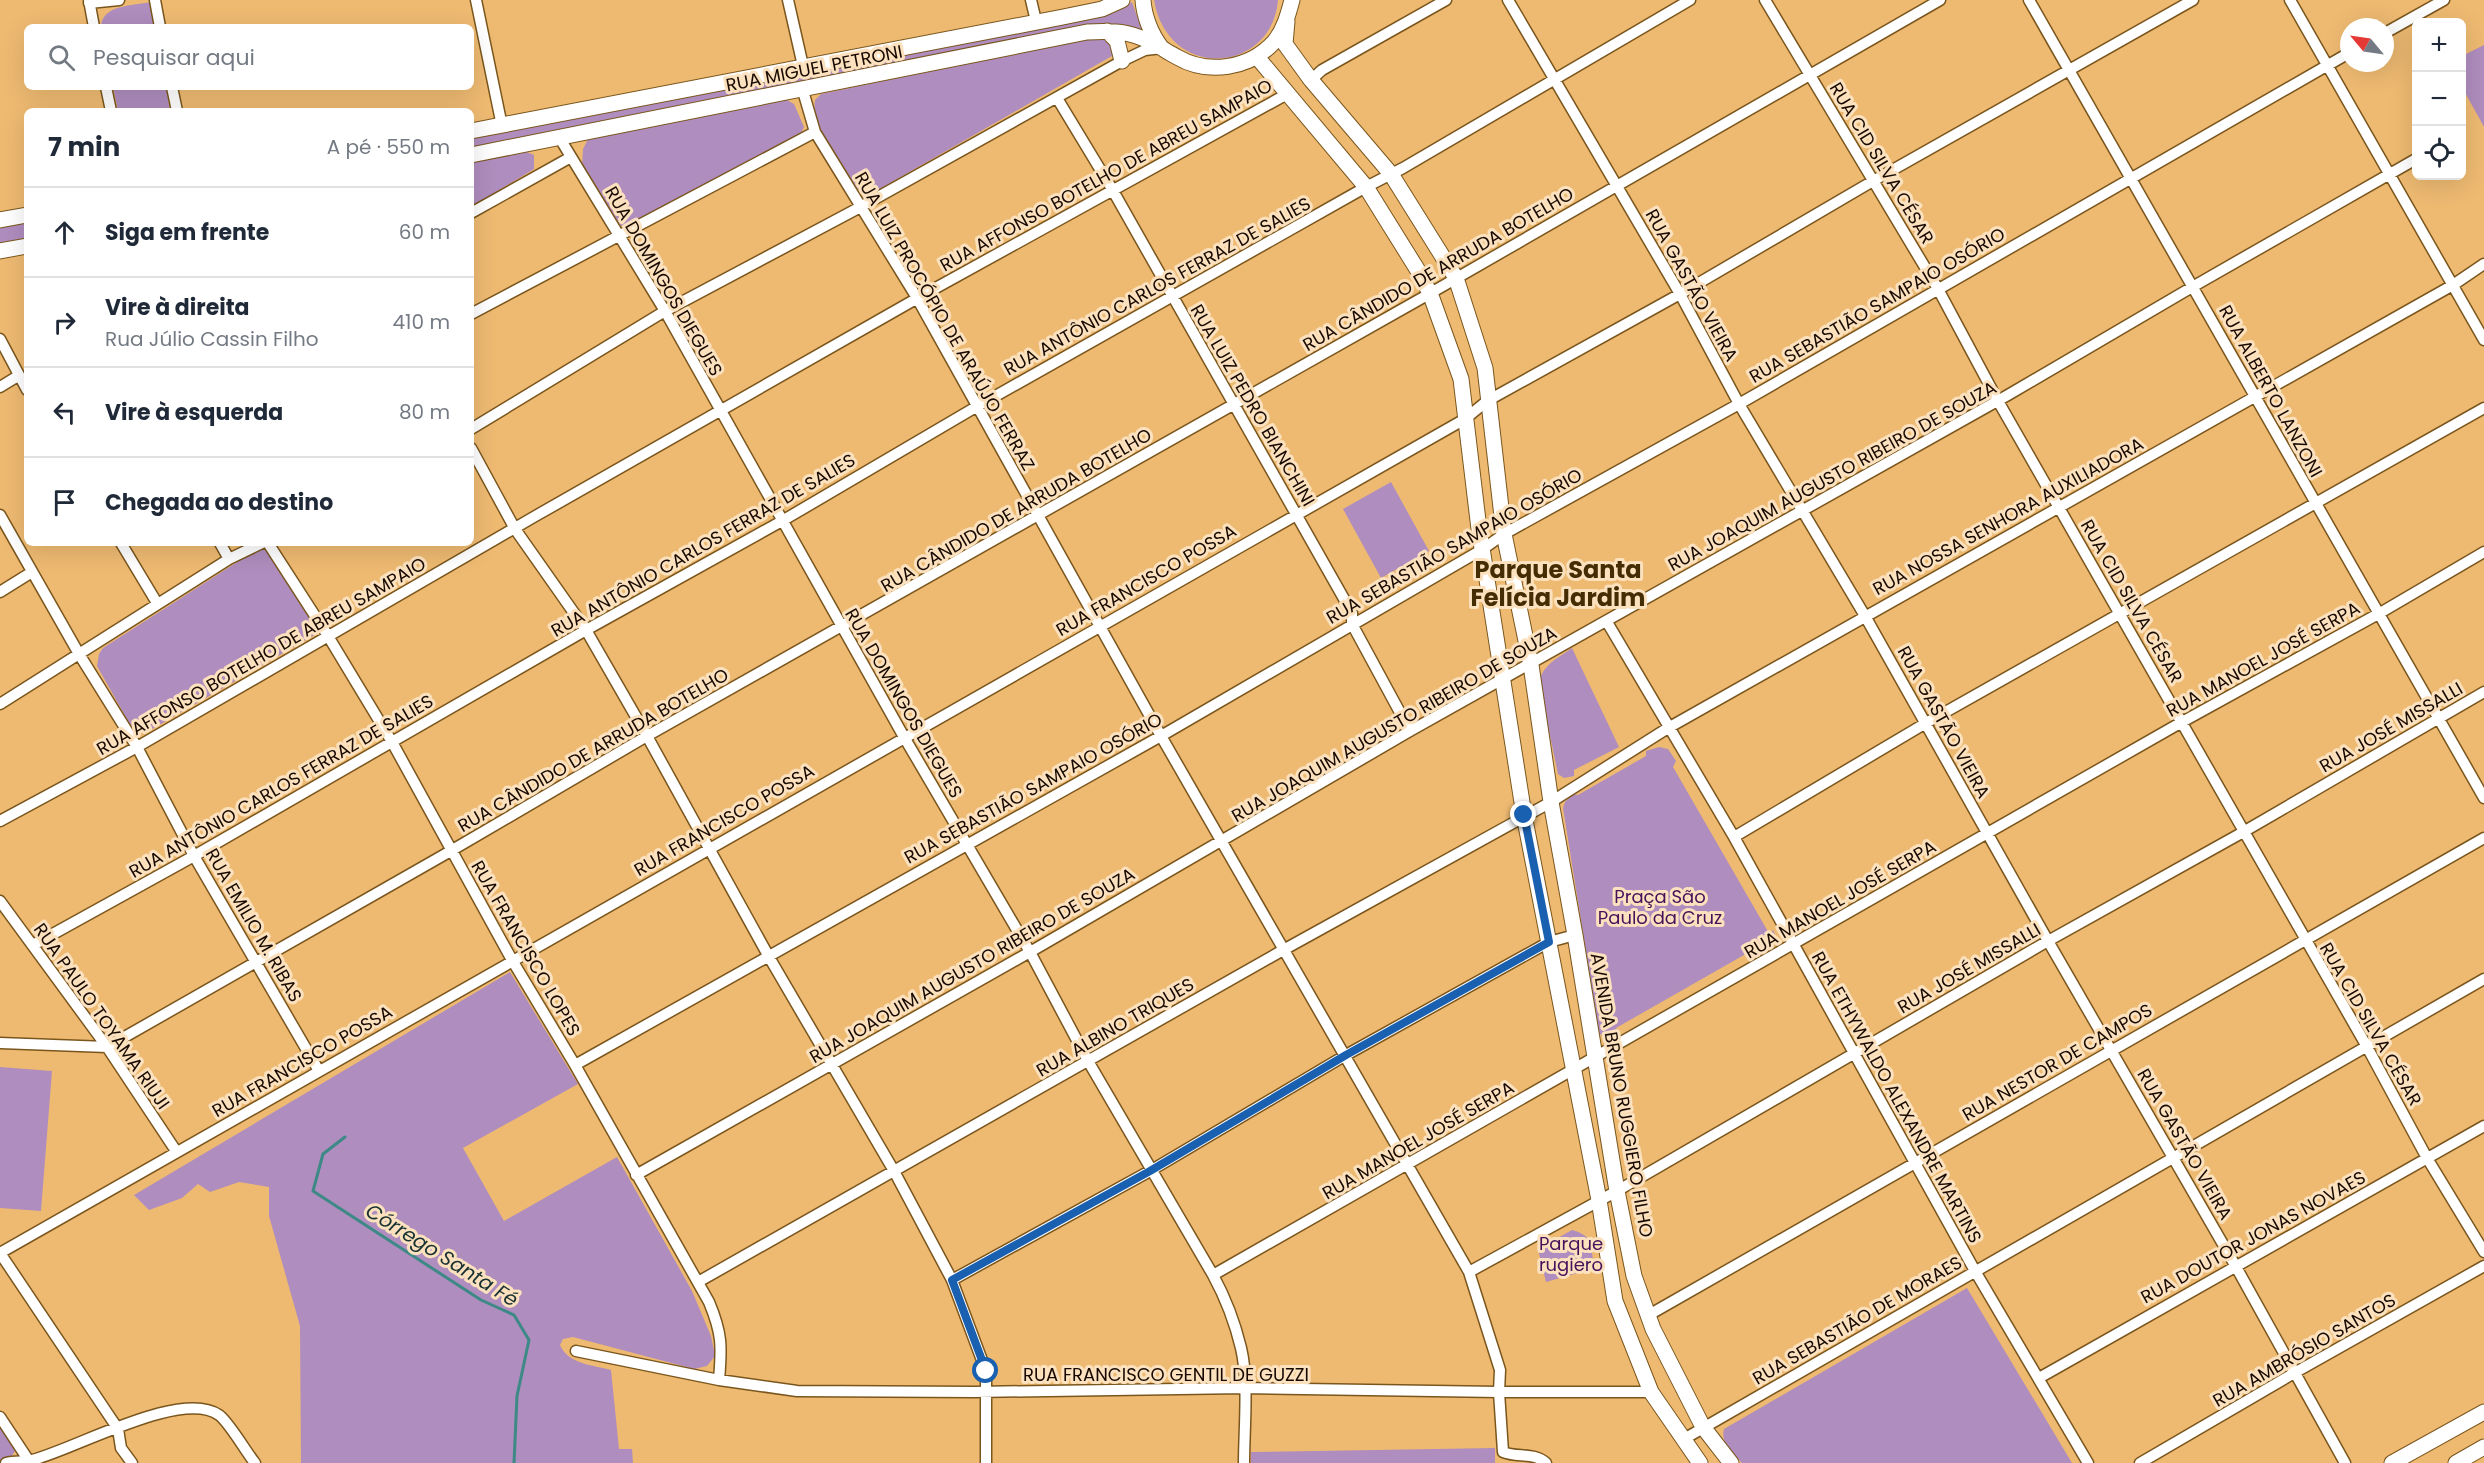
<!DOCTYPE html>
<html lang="pt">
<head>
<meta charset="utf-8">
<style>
  :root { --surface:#fff; --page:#f6f6f7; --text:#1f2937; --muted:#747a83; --line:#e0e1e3 }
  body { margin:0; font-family:Poppins,sans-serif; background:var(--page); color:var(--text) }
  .controls { position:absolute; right:18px; top:18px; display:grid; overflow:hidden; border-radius:9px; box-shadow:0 6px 24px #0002 }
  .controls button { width:54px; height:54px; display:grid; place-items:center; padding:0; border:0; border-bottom:2px solid var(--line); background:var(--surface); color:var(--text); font:30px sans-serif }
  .compass { position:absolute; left:2340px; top:18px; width:54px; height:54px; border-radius:50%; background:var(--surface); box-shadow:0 6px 24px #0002; rotate:299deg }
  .stop { position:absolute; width:18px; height:18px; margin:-14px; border:4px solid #1960b0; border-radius:50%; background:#fff }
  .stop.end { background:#1960b0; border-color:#fff; box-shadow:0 2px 6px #0008 }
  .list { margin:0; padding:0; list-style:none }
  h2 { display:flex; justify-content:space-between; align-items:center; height:78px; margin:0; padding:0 24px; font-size:26px }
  h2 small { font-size:20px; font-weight:400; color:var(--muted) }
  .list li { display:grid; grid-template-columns:39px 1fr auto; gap:18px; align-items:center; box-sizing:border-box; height:90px; padding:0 24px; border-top:2px solid var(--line) }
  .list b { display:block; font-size:22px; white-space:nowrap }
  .list p { margin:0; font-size:20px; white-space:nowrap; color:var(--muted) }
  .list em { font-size:20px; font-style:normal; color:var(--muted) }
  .icon { flex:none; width:33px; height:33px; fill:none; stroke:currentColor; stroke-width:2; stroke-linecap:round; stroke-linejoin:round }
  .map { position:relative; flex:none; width:2484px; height:1463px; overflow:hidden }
  .search { position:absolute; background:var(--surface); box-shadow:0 6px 24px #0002; left:24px; top:24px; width:450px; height:66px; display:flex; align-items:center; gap:15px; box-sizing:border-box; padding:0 21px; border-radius:9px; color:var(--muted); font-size:22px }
  .panel { position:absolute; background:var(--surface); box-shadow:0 6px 24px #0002; left:24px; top:108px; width:450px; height:438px; border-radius:9px }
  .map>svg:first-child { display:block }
  .green { fill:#af8dbe }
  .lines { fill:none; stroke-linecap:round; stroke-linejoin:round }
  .stream { stroke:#3d8986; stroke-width:3 }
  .minor-casing { stroke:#7a561d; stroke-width:13 }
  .primary-casing { stroke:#7a561d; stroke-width:17 }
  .minor { stroke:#fff; stroke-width:10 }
  .primary { stroke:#fff; stroke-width:15 }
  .route { stroke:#1960b0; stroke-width:8 }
  .labels { text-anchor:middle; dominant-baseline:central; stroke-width:6; stroke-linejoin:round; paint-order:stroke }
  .street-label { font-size:18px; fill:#170900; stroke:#fbe1be }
  .park-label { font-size:18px; fill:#46115a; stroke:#fbe1be }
  .water-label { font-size:20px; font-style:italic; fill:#183131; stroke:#fbe1be }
  .district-label { font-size:24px; font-weight:bold; fill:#452d03; stroke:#fbe1be }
</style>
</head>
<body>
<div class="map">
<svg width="2484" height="1463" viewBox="0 0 2484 1463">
  <rect width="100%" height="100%" fill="#eeba72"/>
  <path class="green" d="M1154,0H1278C1272,74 1168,82 1154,0Z
    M151,2L155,27H101C102,4 133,6 151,2Z
    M1132,2L1140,25L1144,32L1126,29L471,150V135L1080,19L1120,10Z
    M1087,38L1109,40L1114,54L1112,56L871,194L863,193L857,188C843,165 811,127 815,100L821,94Z
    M2484,45V127L2462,87V56Z
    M113,87H166L170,111H118Z
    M787,100L794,104L804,127L800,135L628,226H621L618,222L582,167L583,149L588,139Z
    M524,151L534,155V169L471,207V162Z
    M27,222V238L0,243V227Z
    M1391,482L1429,551L1381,578L1343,509Z
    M256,550H264L273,556L318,633L147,732L139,733L133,730L97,666L99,654L103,648Z
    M1572,648L1619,747L1574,770V776L1564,778L1558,774L1539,683C1542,665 1558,658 1572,648Z
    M1659,747L1668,749L1676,761L1673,767L1770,935L1773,930L1777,939L1772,950L1756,959L1751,951L1616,1028L1621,1036L1607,1040L1599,1033L1563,808L1565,802L1573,794L1578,795L1646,756V751Z
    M510,972L578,1084L463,1148L504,1221L617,1157L692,1291L711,1336L715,1356L707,1366L694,1369L573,1337L563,1339L560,1345C568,1364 593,1365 611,1370L619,1449H632L633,1463H301L300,1326L269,1216V1187L239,1182L210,1192L198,1184L182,1198L149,1210L134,1195Z
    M0,1067L52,1071L41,1211L0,1208Z
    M1572,1230C1597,1237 1589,1248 1595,1268L1546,1282L1538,1249Z
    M1967,1288L2072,1463H1742C1733,1453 1720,1443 1724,1429Z
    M0,1425L15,1451L10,1459L0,1461Z
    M1495,1448V1463H1251V1452Z"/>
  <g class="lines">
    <path class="stream" d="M345,1137L323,1154L313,1191L481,1300L514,1315L529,1340L517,1396L514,1463"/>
    <g class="minor-casing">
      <path id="minor" d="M89,0L94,27
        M155,0L160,27
        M476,0L502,126
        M788,0L803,66
        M1031,0L1036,21
        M1508,0L1680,294L1739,404L1865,616L2048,941L2235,1265L2345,1463
        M1765,0L1938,289L1998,401L2366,1045L2427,1158L2484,1252
        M2029,0L2484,798
        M2290,0L2484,340
        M89,3L119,0
        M2385,33L2444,0
        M1311,80L1322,70L1446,0
        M106,87L111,111
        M172,87L177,111
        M803,91L815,132L917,298L1161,736L1469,1272L1500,1370L1499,1392L1503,1452C1517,1458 1534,1452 1546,1463
        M1057,98L1112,189L1352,613V624L1410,731
        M559,137L665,311L904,737L1030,952L1088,1061L1213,1275C1225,1297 1235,1323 1241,1348C1249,1382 1244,1428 1244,1463
        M471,213L571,157
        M471,314L815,132
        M0,339L27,390
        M0,387L18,376
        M471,429L665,311L853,211L1122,61L1145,50L1162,48
        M471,448L515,529L586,630L647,736L769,957L894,1171L952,1280L986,1371V1463
        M0,515L79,654L137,747L194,856L319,1071
        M121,543L157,603
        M220,543L229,559
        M268,543L328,636L392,742L512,960L575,1065L709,1302C722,1333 722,1346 719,1380
        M0,592L32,572
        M1607,622L1734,837L1975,1271L2088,1463
        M0,704L229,559L262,543
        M0,821L137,747L532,518L923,295L1289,93
        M1734,837L1926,723L2484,408
        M0,901L107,1047L176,1151
        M33,945L194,856L586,630L782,521L976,407L1366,187L1403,168L1690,0
        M0,1043L107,1047L442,856L647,736L1422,298L1940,0
        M575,1065L1161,736L1483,549L1504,534L1739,404L2349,53
        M636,1175L1030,952L1410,731L2008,395L2194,286L2416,159
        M0,1253L1465,419L1487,401L1680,294L1873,181L2193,0
        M0,1253L118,1429L121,1448L132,1463
        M1469,1272L1617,1191L2048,941L2238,835L2484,692
        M1213,1275L2182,722L2380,613L2484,552
        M952,1280L1150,1171L1346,1055L1549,942L1575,935
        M698,1282L1285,949L1551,802L1668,728L2453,285L2484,264
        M1647,1316L2484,838
        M576,1351L719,1380L797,1391L975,1392L1244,1388L1499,1392H1651
        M2039,1378L2484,1126
        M0,1417L29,1461
        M1684,1439L2484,979
        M6,1463C14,1461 22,1462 29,1461C72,1451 181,1388 219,1415C229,1422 246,1452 255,1463
        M2140,1463L2296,1372L2484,1266"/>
    </g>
    <g class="primary-casing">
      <path id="primary" d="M1143,0C1144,16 1151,34 1161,47C1165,51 1172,54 1177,57C1208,75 1249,69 1274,42C1284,30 1288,15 1292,0
        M1287,21L1285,44L1311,80L1391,174L1456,278L1485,368L1504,534L1531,665L1551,802L1575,935L1617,1191L1634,1276L1653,1329L1703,1427L1731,1463
        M1107,31L1117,41L1122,61
        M1257,57L1366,187L1417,269L1430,293L1461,379L1479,529L1524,815L1599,1200L1615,1301L1651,1392L1700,1463
        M471,131L1063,17L1102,9L1122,0
        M471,155L1087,32C1118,30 1135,32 1162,48
        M0,220L27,215
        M0,251L27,246
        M2392,1463L2484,1412
        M2456,1463L2484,1447"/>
    </g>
    <use href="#minor" class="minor"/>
    <use href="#primary" class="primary"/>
  </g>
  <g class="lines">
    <path class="route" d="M986,1371L952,1280L1150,1171L1346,1055L1549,942L1524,815"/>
  </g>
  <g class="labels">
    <g class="street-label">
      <text transform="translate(814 68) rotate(-11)">RUA MIGUEL PETRONI</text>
      <text transform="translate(1882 163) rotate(59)">RUA CID SILVA CÉSAR</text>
      <text transform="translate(1106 175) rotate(-29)">RUA AFFONSO BOTELHO DE ABREU SAMPAIO</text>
      <text transform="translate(1438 269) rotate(-30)">RUA CÂNDIDO DE ARRUDA BOTELHO</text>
      <text transform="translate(664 281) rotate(60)">RUA DOMINGOS DIEGUES</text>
      <text transform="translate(1692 285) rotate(61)">RUA GASTÃO VIEIRA</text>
      <text transform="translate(1157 286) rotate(-29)">RUA ANTÔNIO CARLOS FERRAZ DE SALIES</text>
      <text transform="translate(1877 305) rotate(-30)">RUA SEBASTIÃO SAMPAIO OSÓRIO</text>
      <text transform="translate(945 321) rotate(60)">RUA LUIZ PROCÓPIO DE ARAÚJO FERRAZ</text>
      <text transform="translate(2271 391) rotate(61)">RUA ALBERTO LANZONI</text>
      <text transform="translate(1253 405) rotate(60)">RUA LUIZ PEDRO BIANCHINI</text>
      <text transform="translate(1832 476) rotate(-29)">RUA JOAQUIM AUGUSTO RIBEIRO DE SOUZA</text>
      <text transform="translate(1016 510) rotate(-30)">RUA CÂNDIDO DE ARRUDA BOTELHO</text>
      <text transform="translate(2008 516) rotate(-29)">RUA NOSSA SENHORA AUXILIADORA</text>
      <text transform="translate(703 545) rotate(-30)">RUA ANTÔNIO CARLOS FERRAZ DE SALIES</text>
      <text transform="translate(1454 546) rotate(-30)">RUA SEBASTIÃO SAMPAIO OSÓRIO</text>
      <text transform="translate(1146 580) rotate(-30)">RUA FRANCISCO POSSA</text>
      <text transform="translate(2132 601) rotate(60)">RUA CID SILVA CÉSAR</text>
      <text transform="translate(261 656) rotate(-30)">RUA AFFONSO BOTELHO DE ABREU SAMPAIO</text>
      <text transform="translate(2263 659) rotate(-29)">RUA MANOEL JOSÉ SERPA</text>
      <text transform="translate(904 703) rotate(60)">RUA DOMINGOS DIEGUES</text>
      <text transform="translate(1944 722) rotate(61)">RUA GASTÃO VIEIRA</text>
      <text transform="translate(1394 724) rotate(-30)">RUA JOAQUIM AUGUSTO RIBEIRO DE SOUZA</text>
      <text transform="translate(2391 727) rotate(-30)">RUA JOSÉ MISSALLI</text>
      <text transform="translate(593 750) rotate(-30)">RUA CÂNDIDO DE ARRUDA BOTELHO</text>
      <text transform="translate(281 786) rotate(-30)">RUA ANTÔNIO CARLOS FERRAZ DE SALIES</text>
      <text transform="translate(1033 788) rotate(-29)">RUA SEBASTIÃO SAMPAIO OSÓRIO</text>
      <text transform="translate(724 820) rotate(-30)">RUA FRANCISCO POSSA</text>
      <text transform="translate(1840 899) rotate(-30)">RUA MANOEL JOSÉ SERPA</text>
      <text transform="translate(254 925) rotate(60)">RUA EMILIO M. RIBAS</text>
      <text transform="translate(526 948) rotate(60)">RUA FRANCISCO LOPES</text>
      <text transform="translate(972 965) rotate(-30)">RUA JOAQUIM AUGUSTO RIBEIRO DE SOUZA</text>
      <text transform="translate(1969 968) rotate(-30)">RUA JOSÉ MISSALLI</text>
      <text transform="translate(102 1016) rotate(55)">RUA PAULO TOYAMA RIUJI</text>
      <text transform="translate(2371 1024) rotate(60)">RUA CID SILVA CÉSAR</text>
      <text transform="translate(1115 1027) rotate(-30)">RUA ALBINO TRIQUES</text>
      <text transform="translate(302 1061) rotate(-30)">RUA FRANCISCO POSSA</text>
      <text transform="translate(2057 1062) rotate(-30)">RUA NESTOR DE CAMPOS</text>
      <text transform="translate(1622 1095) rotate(80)">AVENIDA BRUNO RUGGIERO FILHO</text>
      <text transform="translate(1897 1097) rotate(61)">RUA ETHYWALDO ALEXANDRE MARTINS</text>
      <text transform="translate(1418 1140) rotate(-30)">RUA MANOEL JOSÉ SERPA</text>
      <text transform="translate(2185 1144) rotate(60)">RUA GASTÃO VIEIRA</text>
      <text transform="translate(2253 1237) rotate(-29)">RUA DOUTOR JONAS NOVAES</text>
      <text transform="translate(1857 1320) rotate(-30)">RUA SEBASTIÃO DE MORAES</text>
      <text transform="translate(2304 1350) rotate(-30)">RUA AMBRÓSIO SANTOS</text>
      <text x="1166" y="1374">RUA FRANCISCO GENTIL DE GUZZI</text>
    </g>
    <g class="park-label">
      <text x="1660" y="896">Praça São<tspan x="1660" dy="21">Paulo da Cruz</tspan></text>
      <text x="1571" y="1243">Parque<tspan x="1571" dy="21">rugiero</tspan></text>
    </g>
    <g class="water-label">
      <text transform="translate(442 1255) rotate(32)">Córrego Santa Fé</text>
    </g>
    <g class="district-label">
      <text x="1558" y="569">Parque Santa<tspan x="1558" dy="28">Felícia Jardim</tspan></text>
    </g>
  </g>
</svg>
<div class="controls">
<button>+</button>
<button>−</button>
<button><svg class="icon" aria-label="locate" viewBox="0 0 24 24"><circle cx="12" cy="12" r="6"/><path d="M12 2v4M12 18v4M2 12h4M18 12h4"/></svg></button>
</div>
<svg class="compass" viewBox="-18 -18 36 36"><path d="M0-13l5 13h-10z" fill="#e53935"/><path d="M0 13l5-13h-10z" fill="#747a83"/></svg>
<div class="stop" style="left:986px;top:1371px"></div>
<div class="stop end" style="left:1524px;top:815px"></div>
<div class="search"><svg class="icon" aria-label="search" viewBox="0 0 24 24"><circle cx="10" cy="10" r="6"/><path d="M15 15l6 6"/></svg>Pesquisar aqui</div>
<section class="panel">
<h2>7 min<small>A pé · 550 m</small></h2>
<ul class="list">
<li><svg class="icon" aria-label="ahead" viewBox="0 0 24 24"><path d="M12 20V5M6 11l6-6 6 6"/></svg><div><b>Siga em frente</b></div><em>60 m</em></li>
<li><svg class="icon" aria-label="right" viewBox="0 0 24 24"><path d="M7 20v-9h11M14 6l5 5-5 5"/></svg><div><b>Vire à direita</b><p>Rua Júlio Cassin Filho</p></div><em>410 m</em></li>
<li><svg class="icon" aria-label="left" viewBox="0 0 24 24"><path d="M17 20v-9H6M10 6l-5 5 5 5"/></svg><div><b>Vire à esquerda</b></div><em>80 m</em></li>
<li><svg class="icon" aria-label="arrive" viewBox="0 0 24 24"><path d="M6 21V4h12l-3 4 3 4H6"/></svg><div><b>Chegada ao destino</b></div></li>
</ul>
</section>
</div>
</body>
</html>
